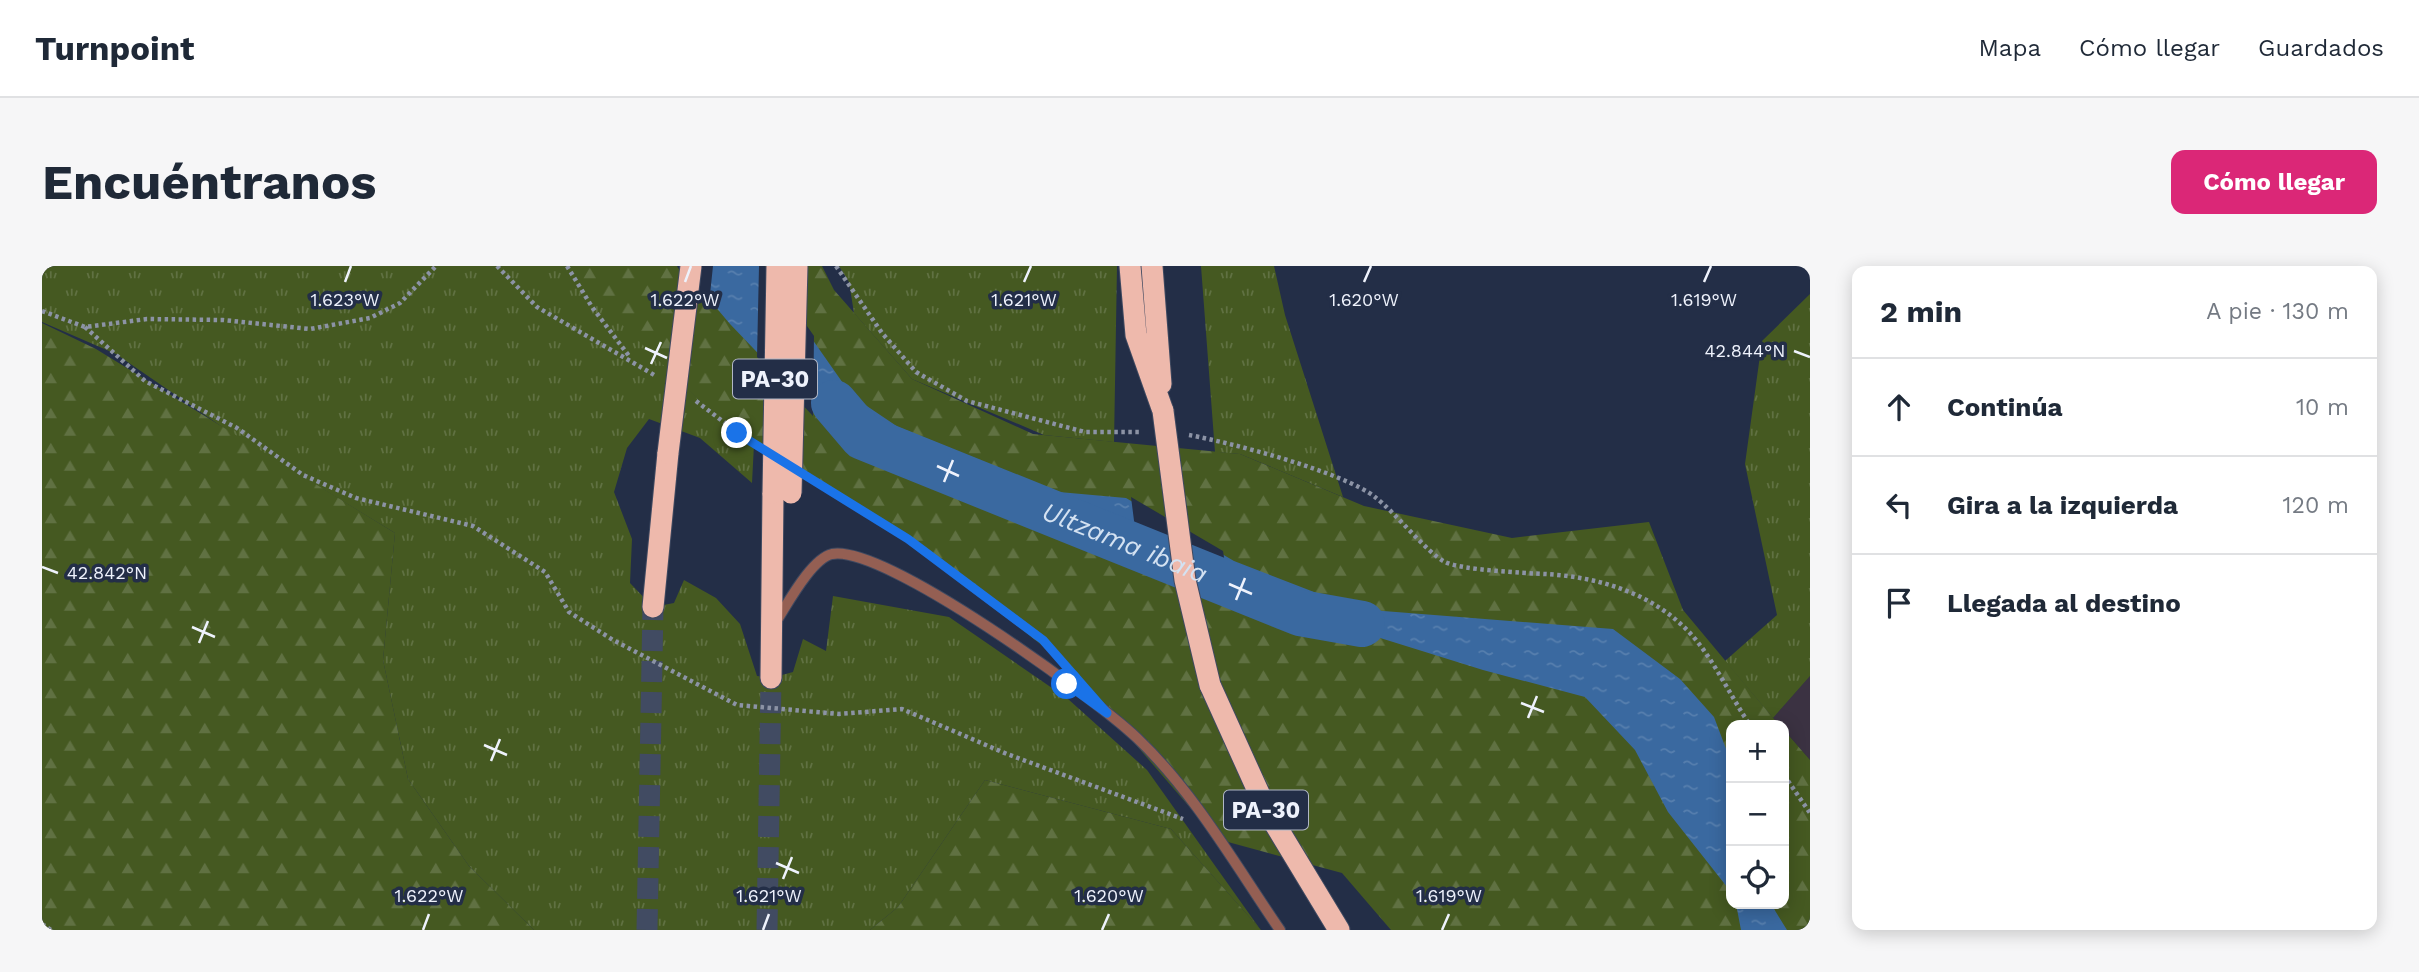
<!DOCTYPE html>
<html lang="es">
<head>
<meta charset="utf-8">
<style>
  :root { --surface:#fff; --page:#f6f6f7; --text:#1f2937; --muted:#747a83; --line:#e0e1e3; --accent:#db2777 }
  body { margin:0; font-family:"Work Sans",sans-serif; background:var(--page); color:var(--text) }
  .controls { position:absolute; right:21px; bottom:21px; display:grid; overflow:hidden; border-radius:14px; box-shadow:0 4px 18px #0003 }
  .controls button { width:63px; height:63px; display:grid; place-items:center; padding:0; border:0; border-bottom:2px solid var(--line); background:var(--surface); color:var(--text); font:35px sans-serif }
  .stop { position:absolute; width:21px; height:21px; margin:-16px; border:5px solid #1a73e8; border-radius:50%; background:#fff }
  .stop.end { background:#1a73e8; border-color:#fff; box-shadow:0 2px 7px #0008 }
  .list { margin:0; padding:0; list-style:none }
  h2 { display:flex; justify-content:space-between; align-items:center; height:91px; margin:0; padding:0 28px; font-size:30px }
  h2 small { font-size:23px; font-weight:400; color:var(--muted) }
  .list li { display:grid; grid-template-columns:46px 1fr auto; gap:21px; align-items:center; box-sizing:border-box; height:98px; padding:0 28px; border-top:2px solid var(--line) }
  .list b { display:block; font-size:26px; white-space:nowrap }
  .list em { font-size:23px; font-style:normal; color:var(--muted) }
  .icon { flex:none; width:38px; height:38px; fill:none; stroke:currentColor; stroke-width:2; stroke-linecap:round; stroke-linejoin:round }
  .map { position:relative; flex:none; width:1768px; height:664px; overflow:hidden; border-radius:14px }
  header { display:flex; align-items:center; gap:42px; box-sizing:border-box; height:98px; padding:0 35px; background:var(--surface); border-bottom:2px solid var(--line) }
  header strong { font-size:33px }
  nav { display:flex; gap:38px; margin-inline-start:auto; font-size:24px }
  .intro { display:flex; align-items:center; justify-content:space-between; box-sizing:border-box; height:168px; padding:0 42px }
  h1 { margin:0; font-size:49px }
  .button { padding:18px 32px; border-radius:14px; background:var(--accent); color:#fff; font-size:24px; font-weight:700 }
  main { display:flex; gap:42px; padding:0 42px }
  aside { flex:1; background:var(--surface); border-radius:14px; box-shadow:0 4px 18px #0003 }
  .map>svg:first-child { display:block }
  .industrial { fill:#3b3242 }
  .grass { fill:url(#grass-tufts) }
  .forest { fill:url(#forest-firs) }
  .water { fill:url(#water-ripples) }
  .pier { fill:#232e47 }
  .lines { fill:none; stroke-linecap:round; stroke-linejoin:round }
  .river { stroke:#3a69a0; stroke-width:46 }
  .highway-tunnel { stroke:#414b62; stroke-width:21; stroke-dasharray:21 10; stroke-linecap:butt }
  .lane-casing { stroke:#3f4960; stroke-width:12 }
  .highway-casing { stroke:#3f4960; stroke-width:23 }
  .path { stroke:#8c93a5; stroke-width:4.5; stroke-dasharray:3.5 3.5; stroke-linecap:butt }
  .lane { stroke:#945f53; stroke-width:10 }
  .highway { stroke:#eeb9ac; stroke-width:21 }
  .highway-bridge-casing { stroke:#3f4960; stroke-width:23; stroke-linecap:butt }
  .highway-bridge { stroke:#eeb9ac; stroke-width:21 }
  .route { stroke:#1a73e8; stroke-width:9 }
  .ticks { fill:none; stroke:#eef2fc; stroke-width:2.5 }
  .labels { text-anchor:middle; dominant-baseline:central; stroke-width:7; stroke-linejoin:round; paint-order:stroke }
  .shield { fill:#232e47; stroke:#b1b7c6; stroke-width:2 }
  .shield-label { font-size:23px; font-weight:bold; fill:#eef2fc }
  .water-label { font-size:26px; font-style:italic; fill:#d4e2f2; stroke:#232e47 }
  .ticks-label { font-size:18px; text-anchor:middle; fill:#eef2fc; stroke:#232e47; stroke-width:7; stroke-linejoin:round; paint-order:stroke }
</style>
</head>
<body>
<header>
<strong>Turnpoint</strong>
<nav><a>Mapa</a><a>Cómo llegar</a><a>Guardados</a></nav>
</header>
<div class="intro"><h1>Encuéntranos</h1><a class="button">Cómo llegar</a></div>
<main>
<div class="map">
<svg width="1768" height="664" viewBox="0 0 1768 664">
  <defs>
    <pattern id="grass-tufts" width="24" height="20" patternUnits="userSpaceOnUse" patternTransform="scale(1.75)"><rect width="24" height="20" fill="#455921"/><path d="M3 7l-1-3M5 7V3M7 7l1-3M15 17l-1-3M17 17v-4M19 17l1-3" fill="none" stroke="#607142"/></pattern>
    <pattern id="forest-firs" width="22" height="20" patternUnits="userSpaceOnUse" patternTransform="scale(1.75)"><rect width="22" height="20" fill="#455921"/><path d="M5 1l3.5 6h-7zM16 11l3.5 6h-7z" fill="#607142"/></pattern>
    <pattern id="water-ripples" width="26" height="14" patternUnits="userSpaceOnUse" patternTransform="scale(1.75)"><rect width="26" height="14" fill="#3a69a0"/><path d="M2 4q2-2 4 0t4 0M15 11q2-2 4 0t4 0" fill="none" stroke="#577fae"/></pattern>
  </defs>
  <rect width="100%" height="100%" fill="#232e47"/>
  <path class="industrial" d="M1768,410V494L1742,464V459H1737L1731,452Z"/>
  <path class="grass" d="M0,0H526L662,139L712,178L710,217L658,172L607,153L585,182L572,226L590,273L588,317L611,341L632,337L642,314L674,332L698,358L715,410L729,412L751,406L761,373L784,385L791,330L907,351L1026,433L1105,504L1218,663L1129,563L943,514L856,641L828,664H492L427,600L366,513L341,394L353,267L189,167L74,88L0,56Z
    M797,0H1075L1072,176L1002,169L870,113L812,47L807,16Z
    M1159,0H1232L1243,49L1301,231L1198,188L1173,186Z
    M1768,28V410L1731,452L1683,395L1735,349L1703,198L1720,75Z"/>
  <path class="forest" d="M526,0H780L792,24L870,113L991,168L1198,188L1322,240L1470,272L1607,256L1641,344L1737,459H1689V638H1742V464L1768,494V664H1349L1300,607L1175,573L1027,401L866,273L679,156L533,12Z
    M0,57L54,83L353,267L341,394L366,513L427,600L492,664H0Z
    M943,514L1129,563L1219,664H828L856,641Z"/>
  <path class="water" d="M639,0H719L810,130L856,161L1017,226L1084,232L1192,295L1316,343L1571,363L1638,413L1672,451L1689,496V626L1626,546L1593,484L1543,431L1441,404L1258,347L838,178L798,173L688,58Z
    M1694,638H1729L1745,664H1699Z"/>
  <path class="pier" d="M635,0H671L667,38L636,2Z
    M717,0H723L772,70L771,150L715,91Z
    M1089,231L1181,285L1187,322L1096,286Z"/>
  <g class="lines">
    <path class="river" id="s1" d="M792,137L821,171L1258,347L1320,358"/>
    <path class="highway-tunnel" d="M605,664L611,341
      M725,664L729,412"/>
    <g class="lane-casing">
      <path id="lane" d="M733,357C745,339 769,293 790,288C842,278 1053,432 1095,472C1152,526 1194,600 1238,664"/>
    </g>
    <g class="highway-casing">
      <path id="highway" d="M1088,0L1094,69L1121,145
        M1110,0L1119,118
        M611,341L626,187
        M729,412L731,227
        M1168,419L1225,545L1297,664"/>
    </g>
    <path class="path" d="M455,0L495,41L614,110
      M525,0L550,41L587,90
      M794,0L840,67L874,106L925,135L1043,166H1100
      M0,45L43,61L105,53L181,54L268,63L328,52L358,37L394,0
      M43,61L103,115L195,162L261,209L314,232L431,260L503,306L527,346L571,374L695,439L797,448L860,443L965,488L1141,553
      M654,135L708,176
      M1147,169C1190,177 1301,206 1333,231C1353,246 1385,287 1403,296C1419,304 1483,307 1503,308C1559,311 1617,329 1654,374C1675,400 1689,431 1708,459
      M770,212L866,273L998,372
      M1742,509L1768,547
      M0,658L9,664"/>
    <use href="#lane" class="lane"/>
    <use href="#highway" class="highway"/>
    <g class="highway-bridge-casing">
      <path id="highway-bridge" d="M1121,145L1143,314L1168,419
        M626,187L649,0
        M731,227L735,0
        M749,227L755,0"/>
    </g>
    <use href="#highway-bridge" class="highway-bridge"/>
  </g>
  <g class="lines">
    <path class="route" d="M695,167L866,273L1001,374L1065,447L1025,418"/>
  </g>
  <path class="ticks" d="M303,16L309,0M643,16L649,0M982,16L989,0M1322,16L1329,0M1662,16L1669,0M603,82L625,92M1752,85L1768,91M609,98L619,76M895,200L917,210M902,216L911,194M0,301L16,307M1187,318L1210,328M1194,334L1203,312M150,361L173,371M157,377L166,355M1479,437L1502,446M1486,452L1495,430M442,479L465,489M449,495L458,473M734,597L757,607M741,613L750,591M381,664L387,648M721,664L727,648M1060,664L1067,648M1400,664L1407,648"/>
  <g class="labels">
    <g class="shield">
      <rect x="691" y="93.5" width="84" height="39" rx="5"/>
      <rect x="1182" y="524.5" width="84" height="39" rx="5"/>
    </g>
    <g class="shield-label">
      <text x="733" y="113">PA-30</text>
      <text x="1224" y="544">PA-30</text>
    </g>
    <g class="water-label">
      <text stroke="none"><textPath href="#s1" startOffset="327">Ultzama ibaia</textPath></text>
    </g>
  </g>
  <g class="ticks-label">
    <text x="303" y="40">1.623°W</text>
    <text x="643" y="40">1.622°W</text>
    <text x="982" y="40">1.621°W</text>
    <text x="1322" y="40">1.620°W</text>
    <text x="1662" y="40">1.619°W</text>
    <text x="1703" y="91">42.844°N</text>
    <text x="65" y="313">42.842°N</text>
    <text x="387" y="636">1.622°W</text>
    <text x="727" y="636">1.621°W</text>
    <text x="1067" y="636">1.620°W</text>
    <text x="1407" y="636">1.619°W</text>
  </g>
</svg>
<div class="controls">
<button>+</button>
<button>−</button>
<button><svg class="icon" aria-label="locate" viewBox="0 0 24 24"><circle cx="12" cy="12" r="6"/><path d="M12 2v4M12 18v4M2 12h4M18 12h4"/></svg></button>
</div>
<div class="stop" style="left:1025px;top:418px"></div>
<div class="stop end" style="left:695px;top:167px"></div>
</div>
<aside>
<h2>2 min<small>A pie · 130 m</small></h2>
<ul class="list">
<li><svg class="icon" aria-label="ahead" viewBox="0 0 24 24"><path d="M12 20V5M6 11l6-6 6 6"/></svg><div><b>Continúa</b></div><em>10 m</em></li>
<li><svg class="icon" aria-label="left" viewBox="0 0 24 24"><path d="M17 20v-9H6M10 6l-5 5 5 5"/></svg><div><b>Gira a la izquierda</b></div><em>120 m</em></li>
<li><svg class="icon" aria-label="arrive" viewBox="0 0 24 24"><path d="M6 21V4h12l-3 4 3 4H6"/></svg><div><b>Llegada al destino</b></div></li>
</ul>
</aside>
</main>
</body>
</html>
